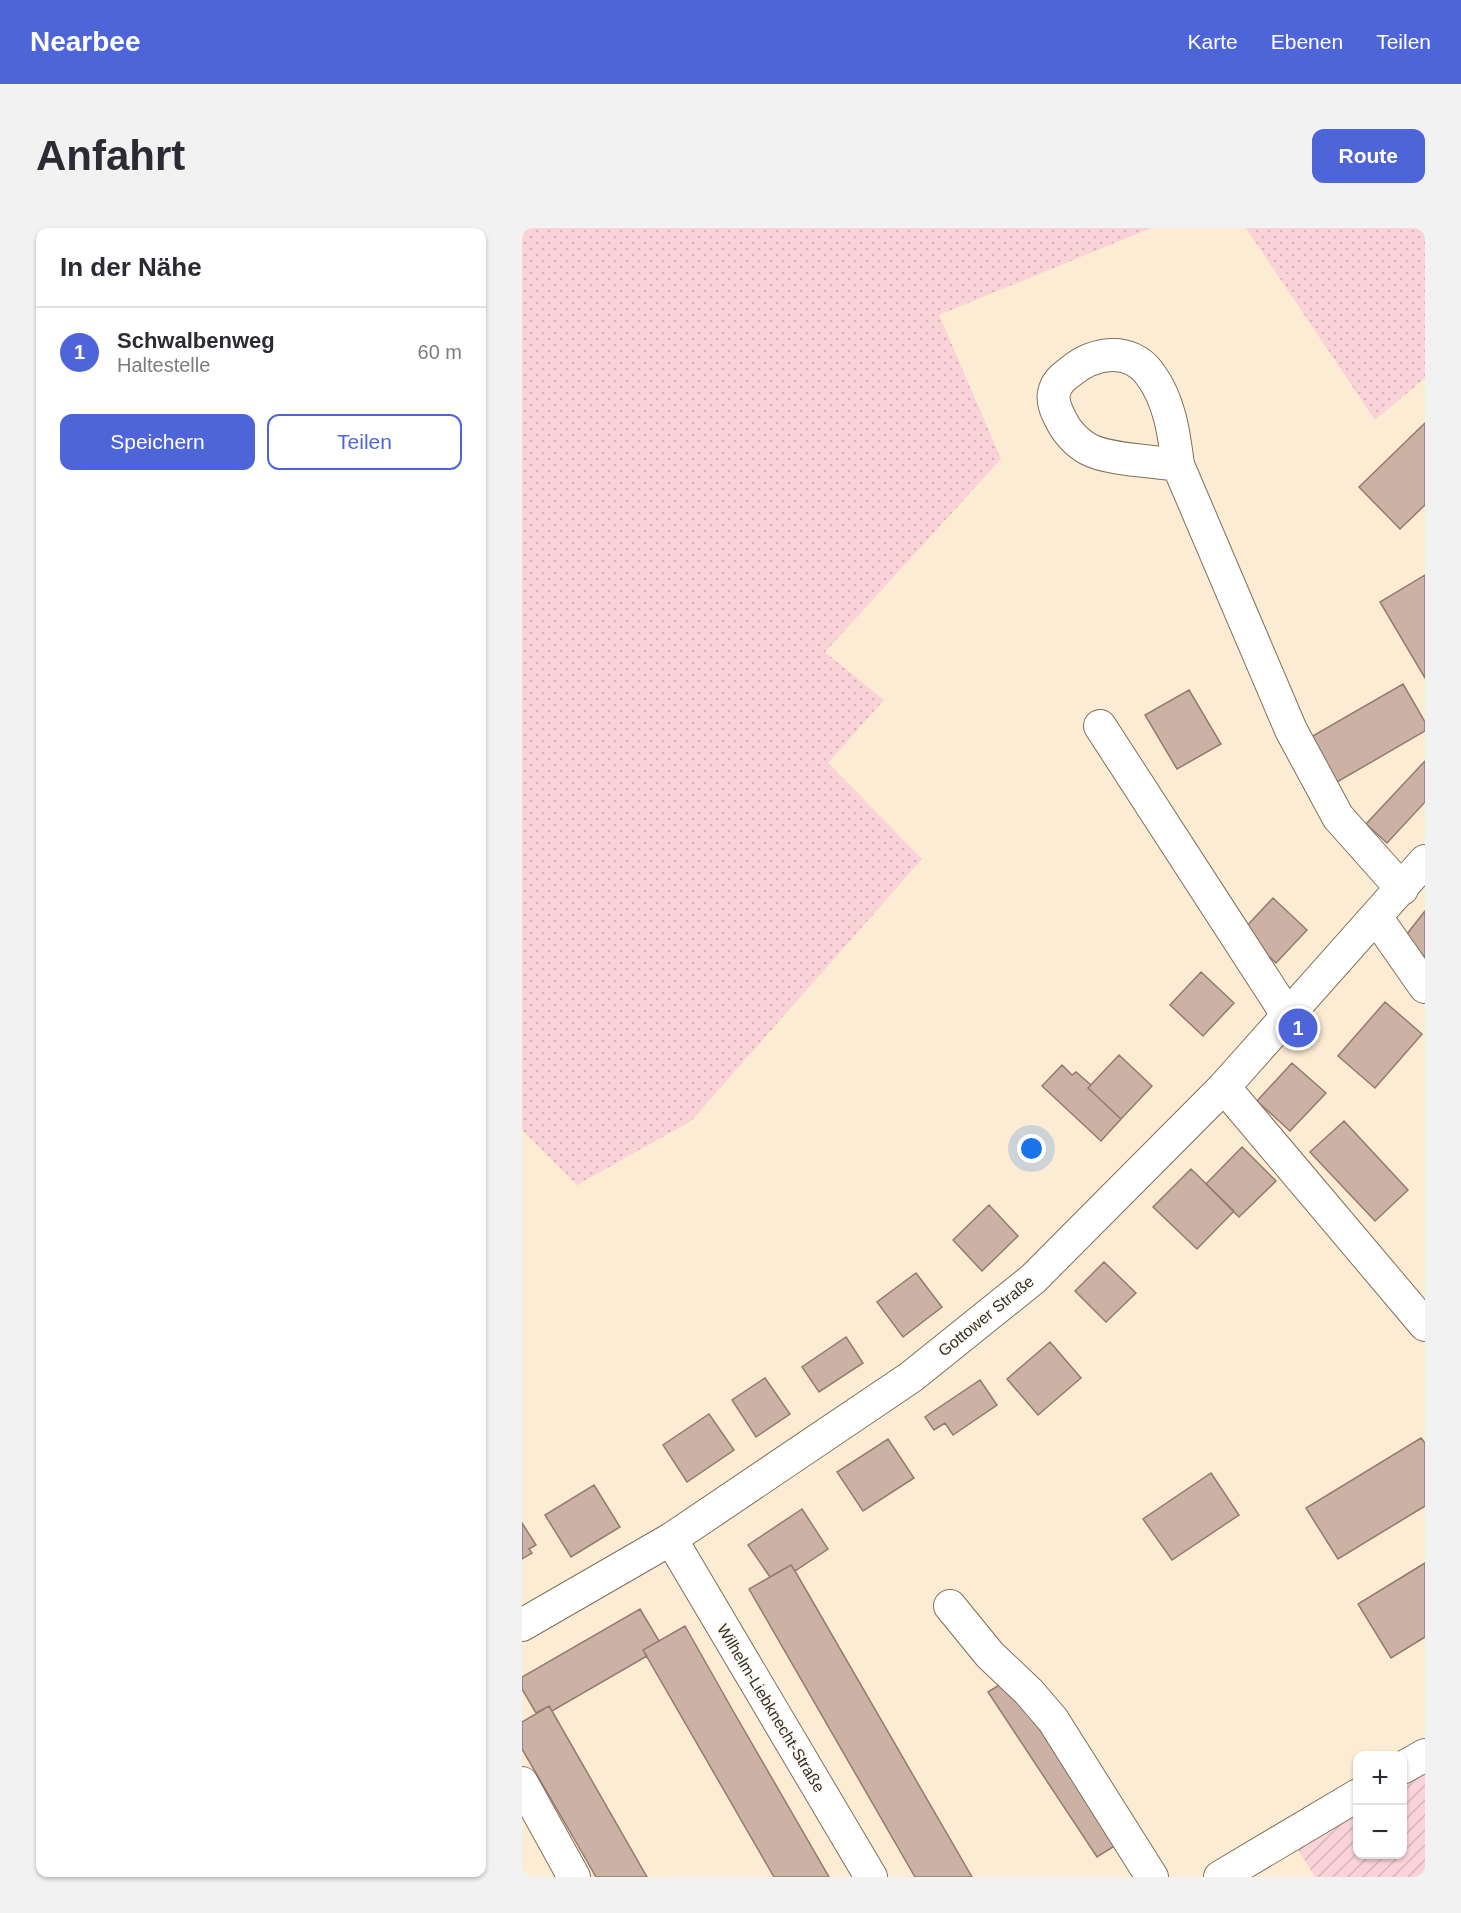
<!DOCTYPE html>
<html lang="de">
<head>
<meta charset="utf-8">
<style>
  :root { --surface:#fff; --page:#f2f2f3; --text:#2b2b33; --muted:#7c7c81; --line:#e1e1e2; --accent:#4e65da }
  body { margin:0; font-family:Helvetica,sans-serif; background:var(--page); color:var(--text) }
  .controls { position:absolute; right:18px; bottom:18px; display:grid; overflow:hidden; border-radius:12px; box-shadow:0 2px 4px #0004 }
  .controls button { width:54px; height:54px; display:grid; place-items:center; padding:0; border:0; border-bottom:2px solid var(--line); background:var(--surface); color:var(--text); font:30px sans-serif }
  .you { position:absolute; left:510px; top:921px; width:21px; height:21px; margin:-15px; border:4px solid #fff; border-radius:50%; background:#1a73e8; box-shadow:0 0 0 9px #1a73e833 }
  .badge { display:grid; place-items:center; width:39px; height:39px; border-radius:50%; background:var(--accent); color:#fff; font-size:20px; font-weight:700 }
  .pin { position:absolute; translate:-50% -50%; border:3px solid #fff; box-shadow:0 2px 6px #0006 }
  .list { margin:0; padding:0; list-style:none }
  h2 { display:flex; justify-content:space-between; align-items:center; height:78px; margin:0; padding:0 24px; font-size:26px }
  h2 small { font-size:20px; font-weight:400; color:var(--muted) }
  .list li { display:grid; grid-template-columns:39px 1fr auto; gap:18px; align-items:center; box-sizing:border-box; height:90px; padding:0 24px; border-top:2px solid var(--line) }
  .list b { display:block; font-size:22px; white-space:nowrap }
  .list p { margin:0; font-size:20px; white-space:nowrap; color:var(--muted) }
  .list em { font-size:20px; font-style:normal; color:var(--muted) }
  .actions { display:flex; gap:12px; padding:18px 24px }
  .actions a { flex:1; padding:14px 0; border:2px solid var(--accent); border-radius:12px; text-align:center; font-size:21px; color:var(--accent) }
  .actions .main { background:var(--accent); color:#fff }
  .map { position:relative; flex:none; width:903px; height:1649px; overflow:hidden; border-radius:12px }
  header { display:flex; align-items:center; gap:36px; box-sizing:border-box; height:84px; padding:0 30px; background:var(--accent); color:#fff }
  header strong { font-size:28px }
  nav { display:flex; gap:33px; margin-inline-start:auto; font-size:21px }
  .intro { display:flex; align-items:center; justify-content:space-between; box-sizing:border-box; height:144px; padding:0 36px }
  h1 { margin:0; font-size:42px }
  .button { padding:15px 27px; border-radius:12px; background:var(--accent); color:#fff; font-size:21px; font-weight:700 }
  main { display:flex; gap:36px; padding:0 36px }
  aside { flex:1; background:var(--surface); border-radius:12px; box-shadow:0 2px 4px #0004 }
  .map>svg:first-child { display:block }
  .grass { fill:url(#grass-dots) }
  .garden { fill:url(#garden-furrows) }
  .building { fill:#ccb1a5; stroke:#947a6f; stroke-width:1.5 }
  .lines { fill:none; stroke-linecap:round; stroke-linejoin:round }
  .minor-casing { stroke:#7e705b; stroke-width:34 }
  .minor { stroke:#fff; stroke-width:32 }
  .labels { text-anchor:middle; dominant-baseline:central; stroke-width:4.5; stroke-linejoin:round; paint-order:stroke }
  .street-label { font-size:16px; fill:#342e25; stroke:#fefbf6 }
</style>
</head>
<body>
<header>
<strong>Nearbee</strong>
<nav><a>Karte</a><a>Ebenen</a><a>Teilen</a></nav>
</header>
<div class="intro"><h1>Anfahrt</h1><a class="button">Route</a></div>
<main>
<aside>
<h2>In der Nähe<small></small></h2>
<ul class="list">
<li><span class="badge">1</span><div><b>Schwalbenweg</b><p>Haltestelle</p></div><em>60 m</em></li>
</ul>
<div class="actions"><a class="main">Speichern</a><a>Teilen</a></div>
</aside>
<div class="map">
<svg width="903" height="1649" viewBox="0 0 903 1649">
  <defs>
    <pattern id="grass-dots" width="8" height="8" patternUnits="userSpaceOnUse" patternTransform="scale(1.5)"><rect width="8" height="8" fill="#f9d3d7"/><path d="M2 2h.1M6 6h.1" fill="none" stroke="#d6b5b8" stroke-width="1.8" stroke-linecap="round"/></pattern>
    <pattern id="garden-furrows" width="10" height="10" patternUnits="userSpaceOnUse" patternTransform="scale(1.5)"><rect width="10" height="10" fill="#f9d3d7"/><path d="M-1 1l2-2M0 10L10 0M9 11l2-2" fill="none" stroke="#d6b5b8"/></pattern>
  </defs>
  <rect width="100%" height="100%" fill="#fcecd4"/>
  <path class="grass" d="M0,0H629L417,87L479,231L303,424L362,472L306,535L400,631L169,893L55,957L0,902Z
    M724,0H903V150L853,192Z"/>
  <path class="garden" d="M903,1527V1649H793L767,1607L835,1567L836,1626H880L881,1540Z"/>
  <path class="building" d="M903,195V277L878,301L837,259Z
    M903,347V450L858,374Z
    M881,456L903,494V503L815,554L789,509Z
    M667,462L699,516L655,541L623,487Z
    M903,533V574L865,615L844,596Z
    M751,670L785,702L754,735L720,703Z
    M903,683V729L881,711Z
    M679,744L712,775L681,808L648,777Z
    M863,774L900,806L853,860L816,828Z
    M597,827L630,858L599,891L566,860Z
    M770,835L804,865L768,903L735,873Z
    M540,837L550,847L554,844L569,857L566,860L599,891L579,913L520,858Z
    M822,893L886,962L853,993L788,924Z
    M720,919L754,953L717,989L684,956Z
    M669,941L712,983L675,1021L631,979Z
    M467,977L496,1008L460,1043L431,1012Z
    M582,1034L614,1065L584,1094L553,1063Z
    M394,1045L420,1079L381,1109L355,1074Z
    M324,1109L341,1135L297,1164L280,1139Z
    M528,1114L559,1150L516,1187L485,1151Z
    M243,1150L268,1186L234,1209L210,1172Z
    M458,1152L475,1177L431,1207L423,1195L412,1202L403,1189Z
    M187,1186L212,1222L165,1254L141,1217Z
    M899,1210L903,1215V1278L816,1331L784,1280Z
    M366,1211L392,1250L341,1283L315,1244Z
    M689,1245L717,1287L650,1332L621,1291Z
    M72,1257L98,1299L49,1329L23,1287Z
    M280,1281L306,1321L273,1343L269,1337L248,1349L226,1317Z
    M0,1295L14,1317L7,1321L10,1325L0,1331Z
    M903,1335V1409L869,1430L836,1376Z
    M269,1337L273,1343L450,1649H393L227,1361Z
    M118,1381L137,1413L121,1422L125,1428L30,1483L27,1478L14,1485L0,1461V1449Z
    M163,1398L210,1481L307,1649H252L121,1422Z
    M485,1452L594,1617L575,1629L466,1464Z
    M27,1478L30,1483L125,1649H74L58,1621L0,1521V1494Z"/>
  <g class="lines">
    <g class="minor-casing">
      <path id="minor" d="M656,237C652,206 648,173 628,146C608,118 572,124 548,144C540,150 534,155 532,165C530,175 535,184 539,192C544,203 555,215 566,221C586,232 632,233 656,237L769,502L816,589L880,661
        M578,498L766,788
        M854,689L903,759
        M702,859L903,1097
        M149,1311L349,1649
        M428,1378L468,1427L507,1464L531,1492L630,1649
        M0,1397L149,1311L389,1149L511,1051L702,859L903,633
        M880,1540L903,1527
        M0,1555L52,1649
        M698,1649L836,1567"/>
    </g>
    <use href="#minor" class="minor"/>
  </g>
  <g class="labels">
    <g class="street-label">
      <text transform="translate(464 1088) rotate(-39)">Gottower Straße</text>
      <text transform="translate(249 1480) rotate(59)">Wilhelm-Liebknecht-Straße</text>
    </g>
  </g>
</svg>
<div class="controls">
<button>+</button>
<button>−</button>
</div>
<div class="you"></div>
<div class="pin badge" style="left:776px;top:800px">1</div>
</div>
</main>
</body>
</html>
